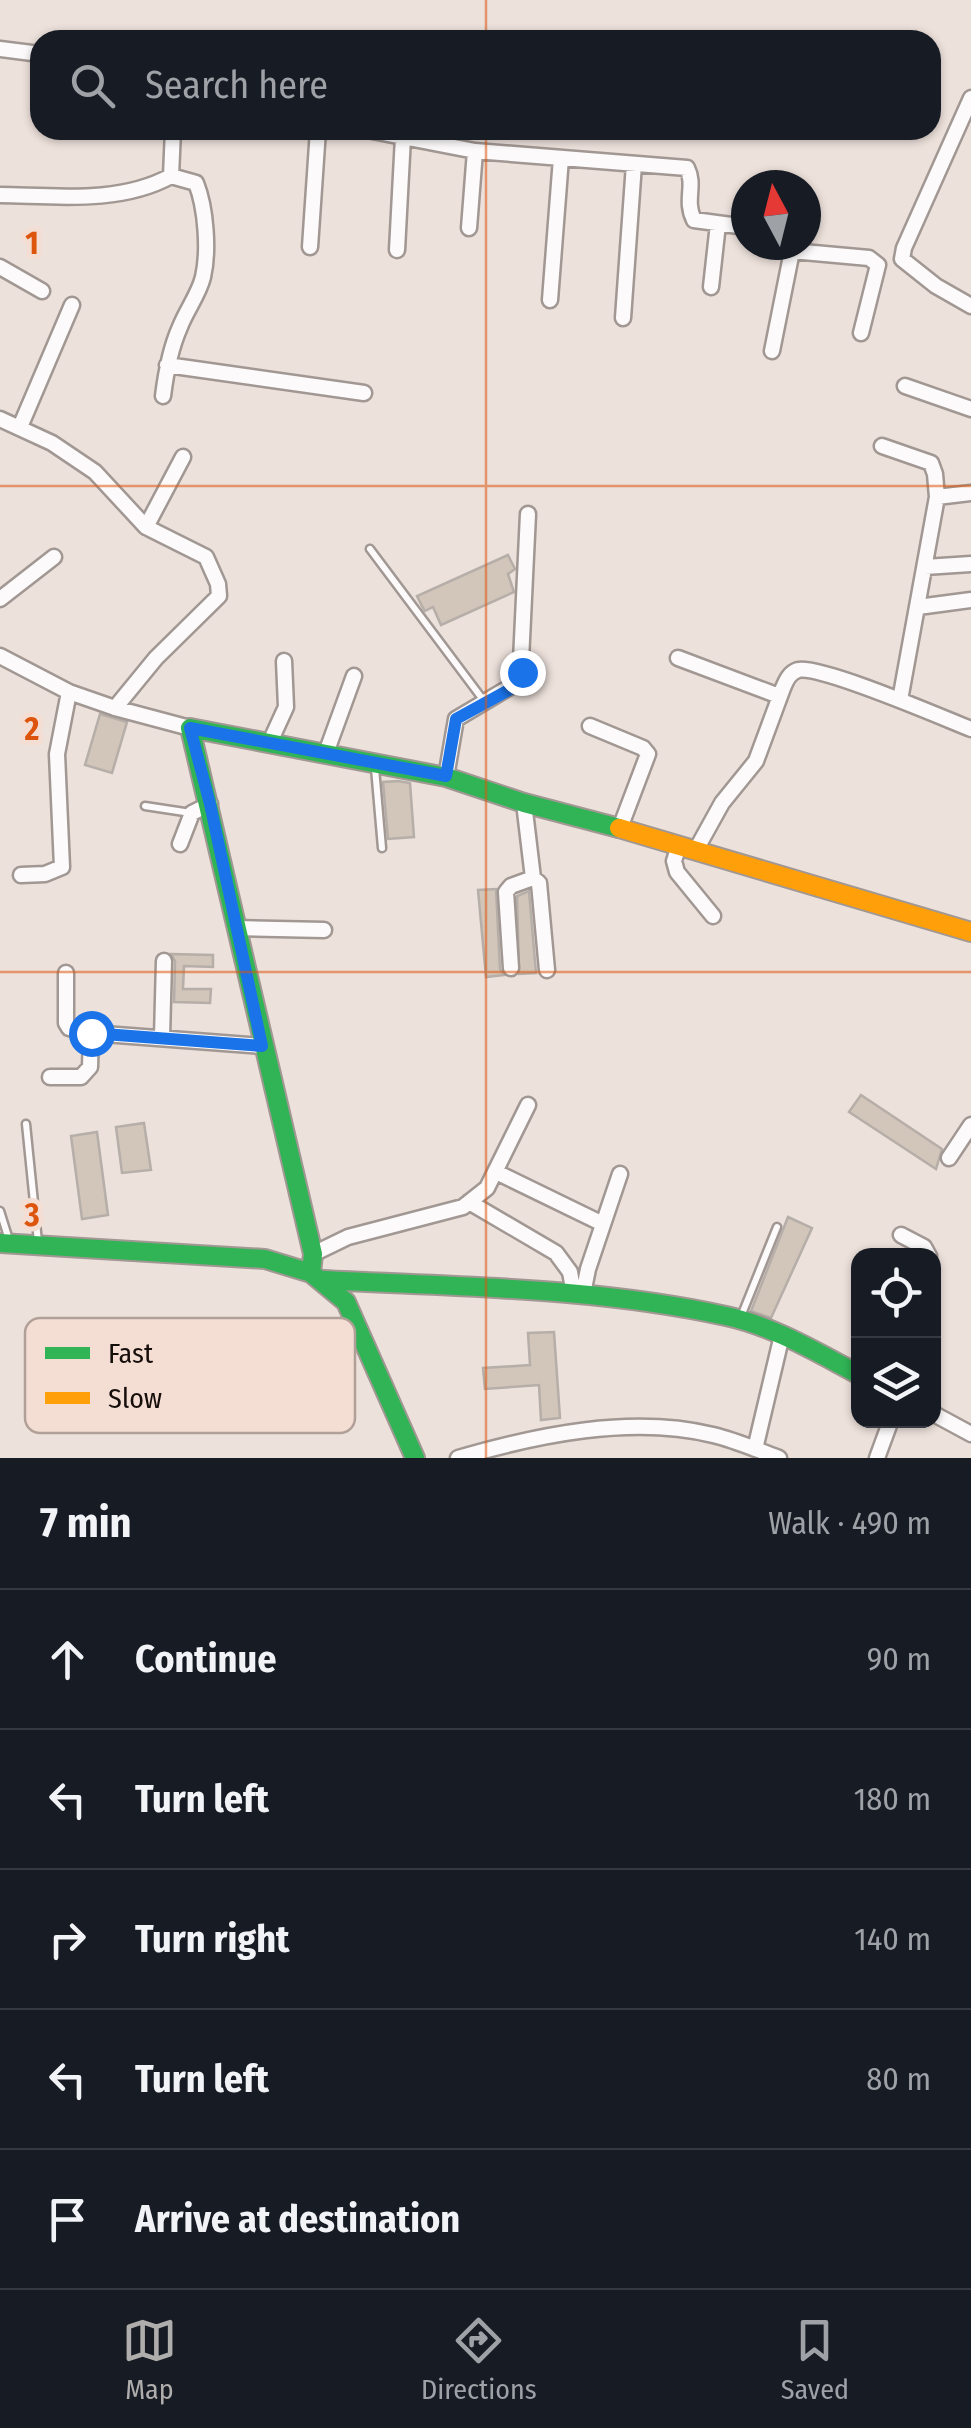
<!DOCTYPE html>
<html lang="en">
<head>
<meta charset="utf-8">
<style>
  :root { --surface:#171b24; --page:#20242c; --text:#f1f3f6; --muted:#9ea1a6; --line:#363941; --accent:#b0adad }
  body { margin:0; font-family:"Fira Sans Condensed",sans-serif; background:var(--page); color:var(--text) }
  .controls { position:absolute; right:30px; bottom:30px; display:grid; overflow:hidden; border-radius:20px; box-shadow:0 2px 8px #0004 }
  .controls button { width:90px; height:90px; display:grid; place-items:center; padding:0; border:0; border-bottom:2px solid var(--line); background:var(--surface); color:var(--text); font:50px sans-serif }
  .compass { position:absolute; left:731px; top:170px; width:90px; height:90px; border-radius:50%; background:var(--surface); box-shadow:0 2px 8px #0004; rotate:353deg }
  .stop { position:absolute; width:30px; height:30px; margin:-22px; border:8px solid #1a73e8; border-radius:50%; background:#fff }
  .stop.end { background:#1a73e8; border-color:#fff; box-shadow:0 2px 10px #0008 }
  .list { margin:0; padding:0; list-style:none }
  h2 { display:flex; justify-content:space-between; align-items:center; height:130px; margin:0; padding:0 40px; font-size:42px }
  h2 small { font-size:32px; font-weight:400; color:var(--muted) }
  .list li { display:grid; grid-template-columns:65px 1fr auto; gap:30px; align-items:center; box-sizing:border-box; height:140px; padding:0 40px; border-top:2px solid var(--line) }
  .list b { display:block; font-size:38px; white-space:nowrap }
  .list em { font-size:32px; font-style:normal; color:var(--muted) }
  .icon { flex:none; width:55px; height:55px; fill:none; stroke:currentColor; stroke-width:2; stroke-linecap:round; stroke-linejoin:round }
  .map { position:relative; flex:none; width:971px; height:1458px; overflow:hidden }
  .search { position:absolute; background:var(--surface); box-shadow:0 2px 8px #0004; left:30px; right:30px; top:30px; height:110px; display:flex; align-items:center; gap:25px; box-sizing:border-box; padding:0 35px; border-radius:30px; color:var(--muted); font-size:38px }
  .sheet { height:830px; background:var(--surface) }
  nav { display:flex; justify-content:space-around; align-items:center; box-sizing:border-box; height:140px; border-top:2px solid var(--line); background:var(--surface); font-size:28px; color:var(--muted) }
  nav a { display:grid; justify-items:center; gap:5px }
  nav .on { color:var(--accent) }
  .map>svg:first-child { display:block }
  .building { fill:#d2c5b9; stroke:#b6aea8; stroke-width:2.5 }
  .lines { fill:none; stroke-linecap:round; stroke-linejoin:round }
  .lane-casing { stroke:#a19793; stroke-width:11 }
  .street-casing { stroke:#a19793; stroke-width:19 }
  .fast-casing { stroke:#a19793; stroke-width:22 }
  .slow-casing { stroke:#a19793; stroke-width:22 }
  .lane { stroke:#fcfafa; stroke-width:6 }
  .street { stroke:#fcfafa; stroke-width:14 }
  .fast { stroke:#30b455; stroke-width:18 }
  .slow { stroke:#ff9f0a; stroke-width:18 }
  .route { stroke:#1a73e8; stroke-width:12 }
  .grid { fill:none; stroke:#dd550c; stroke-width:2.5; stroke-opacity:0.55 }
  .key { fill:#f4ded4; stroke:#b1a097; stroke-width:2.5 }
  .key-label { font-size:28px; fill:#150e0a }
  .grid-label { font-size:32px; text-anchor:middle; font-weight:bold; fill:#dd550c; stroke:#f4ded4; stroke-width:10; stroke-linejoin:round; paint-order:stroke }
</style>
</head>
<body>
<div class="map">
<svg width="971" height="1458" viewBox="0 0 971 1458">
  <rect width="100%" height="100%" fill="#ede1db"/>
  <path class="building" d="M508,555L515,569L508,574L514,592L441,625L433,607L425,611L423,608L417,596Z
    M100,714L127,722L112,773L85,765Z
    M398,781L410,783L414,837L388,839L383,782Z
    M496,889L500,969L504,975L486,977L478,890Z
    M529,891L536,973L519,974L517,896Z
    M171,954L213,955V967L184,966L183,989H211L210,1003L174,1002L175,961Z
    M861,1095L942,1149L936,1169L849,1112Z
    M144,1123L151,1170L122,1173L116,1127Z
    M97,1132L108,1215L82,1219L71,1136Z
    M788,1217L812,1228L771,1318L751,1311Z
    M554,1332L560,1418L541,1420L539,1385L485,1389L483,1368L530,1365L528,1333Z"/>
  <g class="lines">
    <g class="lane-casing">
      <path id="lane" d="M370,549L484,701
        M375,768L382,848
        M145,806L191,813
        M26,1124L38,1242
        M0,1211L10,1243
        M740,1319L777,1227"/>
    </g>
    <g class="street-casing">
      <path id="street" d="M0,49L40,54
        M971,98L904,248L902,259L936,286L971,306
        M367,130L475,151L687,168C696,186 684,200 694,220L746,227
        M171,176L173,130
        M0,195C57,196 120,204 171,176L196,183C206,208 209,251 203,277C199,294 186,311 180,327C170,349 166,372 163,396
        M469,228L475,151
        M793,245L792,251L869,258L878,265L861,333
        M310,247L318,130
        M397,250L403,137
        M0,267L42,291
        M711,287L718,224
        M550,300L561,158
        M623,318L634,164
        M772,351L792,251
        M167,365L364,393
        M905,386L971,409
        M0,419L52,443L95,472L146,527L183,457
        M20,427L72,305
        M882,446L931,463L935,474L937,497L900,700
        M937,497L971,493
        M925,567L971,564
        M0,599L54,557
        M918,607L971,600
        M0,656L69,692L115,708L190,728
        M678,658L779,696
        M115,708L156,658L219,596L218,584L206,557L146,527
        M590,726L643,748L648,754L620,828
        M270,742L286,707L284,661
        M326,753L354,676
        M446,777L456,719L520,681L528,514
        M524,803L533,878L539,883L547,970
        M180,844L192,813L210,804
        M679,845L674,861L677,872L713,916
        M696,850L722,803L756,761L783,688C786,681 789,673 798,670C821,665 943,718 971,729
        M21,875L45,874L62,867L57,754L69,692
        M237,928L324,930
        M511,968L506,892L511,886L533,878
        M66,973V1023L69,1028L91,1033L262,1046
        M162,1037L164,961
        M50,1077H81L90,1067L91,1033
        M949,1158L971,1125
        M496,1172L603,1224
        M469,1202L556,1253L570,1272L574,1294
        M901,1235L924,1247L929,1256
        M313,1254L348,1237L463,1207L487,1188L528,1105
        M583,1294L588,1269L620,1174
        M934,1414L971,1434
        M755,1449L782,1335
        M458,1458C537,1435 631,1415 713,1435C735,1440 757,1450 779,1458
        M877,1458L891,1420"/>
    </g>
    <g class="fast-casing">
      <path id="fast" d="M0,1243L265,1259L311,1273L346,1302L415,1458
        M311,1273L313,1254L190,728L446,777L524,803L619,828
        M323,1280C457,1287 594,1287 726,1316C773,1326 816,1352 858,1374"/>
    </g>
    <g class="slow-casing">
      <path id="slow" d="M619,828L971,932"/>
    </g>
    <use href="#lane" class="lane"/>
    <use href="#street" class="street"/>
    <use href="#fast" class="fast"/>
    <use href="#slow" class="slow"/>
  </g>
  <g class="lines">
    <path class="route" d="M91,1033L262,1046L210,804L190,728L446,776L456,719L518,685L522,672"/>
  </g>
  <path class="grid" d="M486,0V40M486,130V1458M0,486H971M0,972H971"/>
  <rect x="25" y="1318" width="330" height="115" rx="15" class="key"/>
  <rect x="45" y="1347" width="45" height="12" fill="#30b455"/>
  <rect x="45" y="1392" width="45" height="12" fill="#ff9f0a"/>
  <g class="key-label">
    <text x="108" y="1363">Fast</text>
    <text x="108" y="1408">Slow</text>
  </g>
  <g class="grid-label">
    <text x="32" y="254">1</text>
    <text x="32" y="740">2</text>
    <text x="32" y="1226">3</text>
  </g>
</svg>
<div class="controls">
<button><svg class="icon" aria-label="locate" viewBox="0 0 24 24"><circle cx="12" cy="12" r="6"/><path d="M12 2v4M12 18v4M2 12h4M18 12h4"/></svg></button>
<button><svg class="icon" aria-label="layers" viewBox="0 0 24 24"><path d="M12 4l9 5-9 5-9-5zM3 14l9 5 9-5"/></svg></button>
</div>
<svg class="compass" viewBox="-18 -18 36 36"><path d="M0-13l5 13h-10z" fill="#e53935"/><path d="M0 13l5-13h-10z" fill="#9ea1a6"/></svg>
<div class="stop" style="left:91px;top:1033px"></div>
<div class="stop end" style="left:522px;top:672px"></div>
<div class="search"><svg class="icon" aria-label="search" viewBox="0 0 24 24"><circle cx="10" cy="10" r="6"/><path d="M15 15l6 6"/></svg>Search here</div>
</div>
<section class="sheet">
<h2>7 min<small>Walk · 490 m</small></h2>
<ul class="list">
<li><svg class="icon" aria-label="ahead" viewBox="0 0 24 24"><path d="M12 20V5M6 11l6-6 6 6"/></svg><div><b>Continue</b></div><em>90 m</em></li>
<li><svg class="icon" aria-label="left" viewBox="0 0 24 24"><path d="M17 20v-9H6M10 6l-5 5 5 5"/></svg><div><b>Turn left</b></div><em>180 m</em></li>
<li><svg class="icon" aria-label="right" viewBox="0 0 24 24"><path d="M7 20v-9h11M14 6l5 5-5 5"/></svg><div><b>Turn right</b></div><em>140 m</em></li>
<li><svg class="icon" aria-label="left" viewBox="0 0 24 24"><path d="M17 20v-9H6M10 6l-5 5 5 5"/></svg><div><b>Turn left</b></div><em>80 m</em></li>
<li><svg class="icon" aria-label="arrive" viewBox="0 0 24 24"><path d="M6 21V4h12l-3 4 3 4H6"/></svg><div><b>Arrive at destination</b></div></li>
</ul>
</section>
<nav>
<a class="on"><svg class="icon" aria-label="map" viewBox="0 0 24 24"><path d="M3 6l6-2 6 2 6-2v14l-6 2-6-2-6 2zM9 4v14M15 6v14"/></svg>Map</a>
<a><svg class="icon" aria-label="directions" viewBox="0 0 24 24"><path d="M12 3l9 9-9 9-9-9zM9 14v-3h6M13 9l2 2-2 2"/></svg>Directions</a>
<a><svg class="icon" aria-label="saved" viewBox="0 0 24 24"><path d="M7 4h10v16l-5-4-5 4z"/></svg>Saved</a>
</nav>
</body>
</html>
